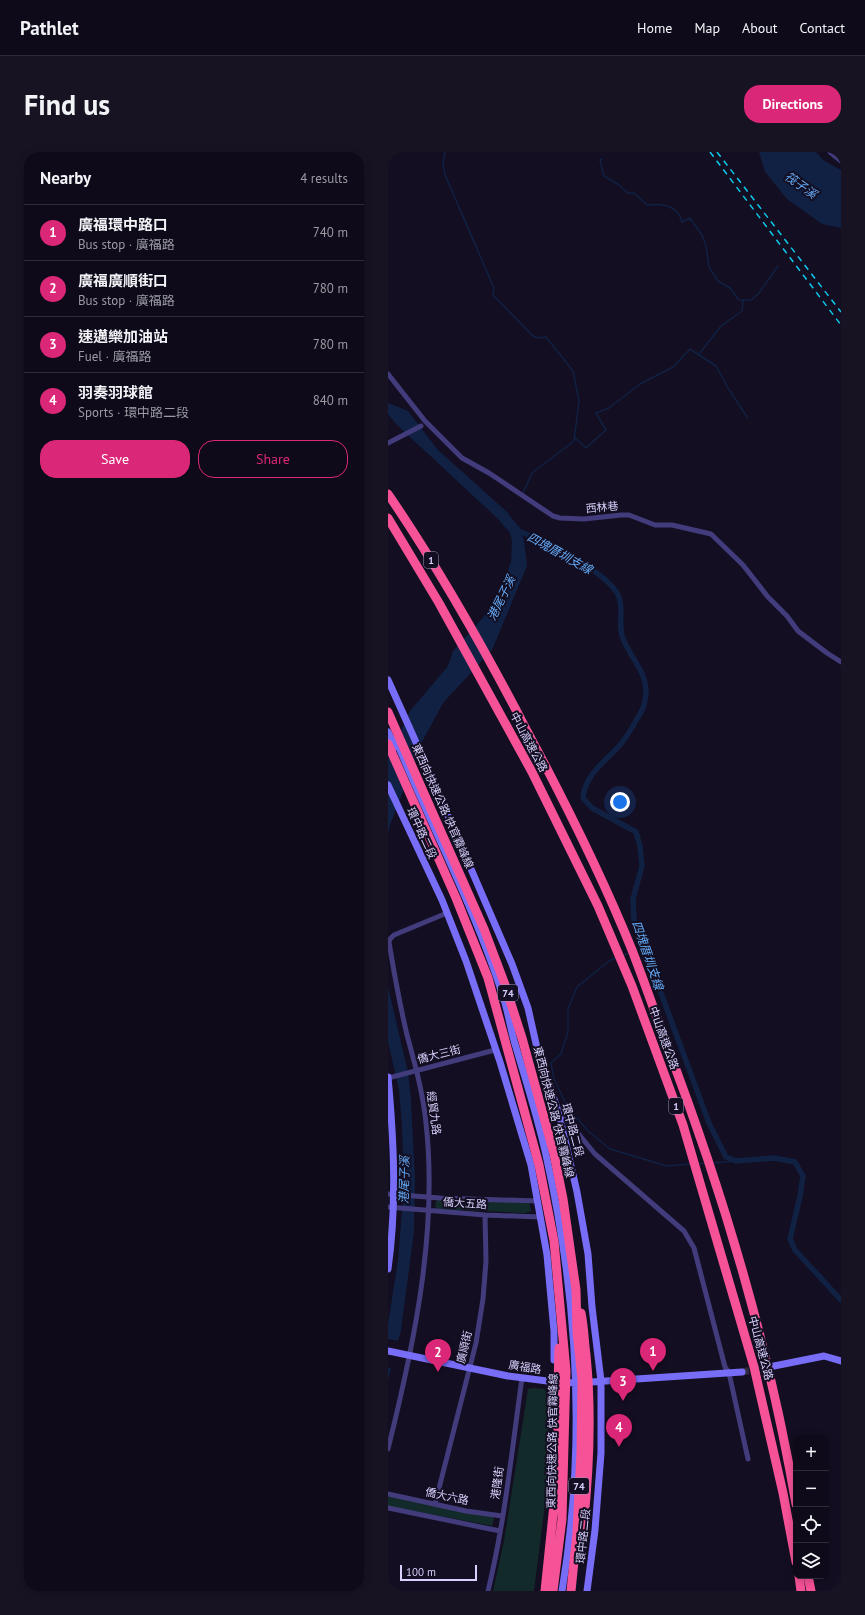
<!DOCTYPE html>
<html lang="en">
<head>
<meta charset="utf-8">
<style>
  :root { --surface:#0e0a19; --page:#171322; --text:#f1f3f6; --muted:#9b9aa2; --line:#2e2b38; --accent:#db2777 }
  body { margin:0; font-family:"PT Sans","Noto Sans TC",sans-serif; background:var(--page); color:var(--text) }
  .controls { position:absolute; right:12px; bottom:12px; display:grid; overflow:hidden; border-radius:8px; box-shadow:0 2px 10px #0003 }
  .controls button { width:36px; height:36px; display:grid; place-items:center; padding:0; border:0; border-bottom:1px solid var(--line); background:var(--surface); color:var(--text); font:20px sans-serif }
  .scale { position:absolute; left:12px; bottom:10px; width:77px; box-sizing:border-box; padding-left:4px; border:2px solid #d8d1fd; border-top:0; font-size:11px; line-height:14px; white-space:nowrap; color:#d8d1fd; -webkit-text-stroke:3px #130e21; paint-order:stroke }
  .you { position:absolute; left:232px; top:650px; width:14px; height:14px; margin:-10px; border:3px solid #fff; border-radius:50%; background:#1a73e8; box-shadow:0 0 0 6px #1a73e833 }
  .badge { display:grid; place-items:center; width:26px; height:26px; border-radius:50%; background:var(--accent); color:#fff; font-size:13px; font-weight:700 }
  .pin { position:absolute; translate:-50% -33px; filter:drop-shadow(0 1px 2px #0008) }
  .pin::after { content:''; position:absolute; top:21px; width:14px; height:12px; background:inherit; clip-path:polygon(0 0,100% 0,50% 100%) }
  .list { margin:0; padding:0; list-style:none }
  h2 { display:flex; justify-content:space-between; align-items:center; height:52px; margin:0; padding:0 16px; font-size:17px }
  h2 small { font-size:13px; font-weight:400; color:var(--muted) }
  .list li { display:grid; grid-template-columns:26px 1fr auto; gap:12px; align-items:center; box-sizing:border-box; height:56px; padding:0 16px; border-top:1px solid var(--line) }
  .list b { display:block; font-size:15px; white-space:nowrap }
  .list p { margin:0; font-size:13px; white-space:nowrap; color:var(--muted) }
  .list em { font-size:13px; font-style:normal; color:var(--muted) }
  .actions { display:flex; gap:8px; padding:12px 16px }
  .actions a { flex:1; padding:9px 0; border:1px solid var(--accent); border-radius:16px; text-align:center; font-size:14px; color:var(--accent) }
  .actions .main { background:var(--accent); color:#fff }
  .icon { flex:none; width:22px; height:22px; fill:none; stroke:currentColor; stroke-width:2; stroke-linecap:round; stroke-linejoin:round }
  .map { position:relative; flex:none; width:453px; height:1439px; overflow:hidden; border-radius:16px }
  header { display:flex; align-items:center; gap:24px; box-sizing:border-box; height:56px; padding:0 20px; background:var(--surface); border-bottom:1px solid var(--line) }
  header strong { font-size:19px }
  nav { display:flex; gap:22px; margin-inline-start:auto; font-size:14px }
  .intro { display:flex; align-items:center; justify-content:space-between; box-sizing:border-box; height:96px; padding:0 24px }
  h1 { margin:0; font-size:28px }
  .button { padding:10px 18px; border-radius:16px; background:var(--accent); color:#fff; font-size:14px; font-weight:700 }
  main { display:flex; gap:24px; padding:0 24px }
  aside { flex:1; background:var(--surface); border-radius:16px; box-shadow:0 2px 10px #0003 }
  .map>svg:first-child { display:block }
  .green { fill:#122a2a }
  .water { fill:#102143 }
  .pier { fill:#130e21 }
  .lines { fill:none; stroke-linecap:round; stroke-linejoin:round }
  .stream { stroke:#102143; stroke-width:1.5 }
  .canal { stroke:#102143; stroke-width:5.5 }
  .secondary-tunnel { stroke:#312b42; stroke-width:7; stroke-dasharray:7 3.5; stroke-linecap:butt }
  .street { stroke:#423c7d; stroke-width:5 }
  .secondary { stroke:#786df7; stroke-width:7 }
  .highway { stroke:#f65297; stroke-width:9 }
  .rail { stroke:#0dc9ec; stroke-width:1.5; stroke-dasharray:6 5; stroke-linecap:butt }
  .labels { text-anchor:middle; dominant-baseline:central; stroke-width:4; stroke-linejoin:round; paint-order:stroke }
  .shield { fill:#130e21; stroke:#9d96bb; stroke-width:1 }
  .shield-label { font-size:10px; font-weight:bold; fill:#d8d1fd }
  .street-label { font-size:11px; fill:#d8d1fd; stroke:#130e21 }
  .water-label { font-size:12px; font-style:italic; fill:#64aaf7; stroke:#130e21 }
</style>
</head>
<body>
<header>
<strong>Pathlet</strong>
<nav><a>Home</a><a>Map</a><a>About</a><a>Contact</a></nav>
</header>
<div class="intro"><h1>Find us</h1><a class="button">Directions</a></div>
<main>
<aside>
<h2>Nearby<small>4 results</small></h2>
<ul class="list">
<li><span class="badge">1</span><div><b>廣福環中路口</b><p>Bus stop · 廣福路</p></div><em>740 m</em></li>
<li><span class="badge">2</span><div><b>廣福廣順街口</b><p>Bus stop · 廣福路</p></div><em>780 m</em></li>
<li><span class="badge">3</span><div><b>速邁樂加油站</b><p>Fuel · 廣福路</p></div><em>780 m</em></li>
<li><span class="badge">4</span><div><b>羽奏羽球館</b><p>Sports · 環中路二段</p></div><em>840 m</em></li>
</ul>
<div class="actions"><a class="main">Save</a><a>Share</a></div>
</aside>
<div class="map">
<svg width="453" height="1439" viewBox="0 0 453 1439">
  <rect width="100%" height="100%" fill="#130e21"/>
  <path class="green" d="M51,1048L141,1050L143,1059L137,1061L51,1057L47,1055L48,1049Z
    M145,1236L156,1237L162,1243L158,1344L146,1439H105L116,1389L140,1237Z
    M0,1344L105,1365L106,1366L104,1374L0,1354Z"/>
  <path class="water" d="M371,0H428L435,8L453,18V76L434,72L399,47L377,20Z
    M0,251L20,259L50,298L118,359L132,376L136,388L139,414L104,498L55,551L35,588L2,673L0,681V607L22,559L60,514L65,499L99,461L115,434L123,409L124,389L122,381L109,366L8,272L0,262Z
    M0,835L20,920L23,948L27,1029L26,1080L13,1178L0,1228V1172L10,1108L16,1036L14,975L11,938L0,890Z"/>
  <path class="pier" d="M0,1187L12,1189L5,1217L0,1216Z"/>
  <g class="lines">
    <path class="stream" d="M57,0L55,11L57,23L106,136L105,143L145,184L150,186L158,185L185,219L191,249L186,289L144,321L135,341
      M214,7L212,8L216,24L231,33L240,41H246L259,53C275,51 290,53 294,70L302,66L314,83L318,94L321,115L330,129L342,136L351,148H363L371,141L390,114
      M311,202L333,174L354,159L355,148
      M186,285L198,296L218,278L208,261L221,256L252,232L285,215L302,197L328,214L340,236L359,265
      M247,798L256,794
      M234,804L241,801
      M228,806L221,809L189,835L180,857V880L173,902L163,911L166,927L180,956L201,980L222,997L279,1014L302,1012
      M324,1011L348,1009
      M310,1012L318,1011"/>
    <path class="canal" d="M127,378C152,386 221,420 231,445C236,460 229,475 236,489C246,512 264,524 256,553C255,558 251,563 249,567C245,574 241,581 236,588C222,607 197,620 195,646L204,656L248,680L252,694L254,714L245,747L246,768L321,971L338,1005L348,1009L386,1006L407,1010L415,1024L412,1044L402,1087L407,1098L453,1148"/>
    <path class="secondary-tunnel" d="M354,1220L381,1215"/>
    <path class="street" d="M442,0L453,9
      M0,222L37,269L74,306L101,321L165,364L172,366L196,367L233,363H241L267,373H284L323,382L355,413L380,445L399,464L410,479L439,501L453,510
      M0,291L33,274
      M0,926L107,898
      M171,962L180,969L207,1002L296,1079L306,1096L337,1215L341,1221L360,1307
      M0,1042L52,1046L150,1049
      M0,1055L97,1063L152,1065
      M0,1297C26,1193 50,1079 38,971C35,941 27,912 19,883C12,853 6,821 1,790L2,787L6,783L59,761
      M0,1342L78,1359L114,1364
      M47,1352L88,1191L95,1147L98,1109L97,1063
      M0,1356L112,1379
      M100,1439C117,1369 124,1297 134,1226"/>
    <path class="secondary" d="M0,528L36,608L124,812L140,856L149,896L171,962L189,1040L200,1102L204,1155L213,1229V1301L207,1378L199,1439
      M0,580L7,595
      M8,588C42,672 86,754 114,841C120,858 122,875 127,892C138,929 150,966 158,1003C190,1146 198,1295 174,1439
      M0,633L54,748L78,809L112,910L143,1013L159,1103L166,1179V1208
      M0,925C6,990 9,1053 0,1117
      M0,1199L120,1224L167,1230L188,1231L354,1220
      M381,1215L436,1204L453,1209"/>
    <path class="highway" d="M0,342C52,418 97,498 139,579C177,650 214,724 244,798C256,829 267,860 278,891C335,1040 381,1194 408,1352
      M0,366L51,451L144,620L210,754L244,834L295,973L366,1215L395,1341L408,1410
      M0,560L96,777L116,830L134,886L166,1002L175,1047L188,1138L189,1179L194,1228L193,1301L189,1380L183,1439
      M0,592L68,746L100,826L151,1013L166,1089L178,1219L174,1367L165,1439
      M193,1161C196,1175 196,1189 198,1203C204,1263 201,1325 194,1385
      M411,1424L413,1439
      M420,1424L423,1439
      M157,1439L167,1343L171,1196"/>
    <path class="rail" d="M322,0L453,173
      M329,0L453,160"/>
  </g>
  <g class="labels">
    <g class="shield">
      <rect x="36" y="400" width="14" height="16" rx="3"/>
      <rect x="110" y="833" width="20" height="16" rx="3"/>
      <rect x="281" y="946" width="14" height="16" rx="3"/>
      <rect x="181" y="1326" width="20" height="16" rx="3"/>
    </g>
    <g class="shield-label">
      <text x="43" y="408">1</text>
      <text x="120" y="841">74</text>
      <text x="288" y="954">1</text>
      <text x="191" y="1334">74</text>
    </g>
    <g class="street-label">
      <text transform="translate(214 355) rotate(-5)">西林巷</text>
      <text transform="translate(141 590) rotate(62)">中山高速公路</text>
      <text transform="translate(55 654) rotate(66)">東西向快速公路 快官霧峰線</text>
      <text transform="translate(34 681) rotate(65)">環中路二段</text>
      <text transform="translate(276 886) rotate(70)">中山高速公路</text>
      <text transform="translate(51 902) rotate(-14)">僑大三街</text>
      <text transform="translate(166 960) rotate(76)">東西向快速公路 快官霧峰線</text>
      <text transform="translate(46 961) rotate(82)">經貿九路</text>
      <text transform="translate(185 978) rotate(75)">環中路二段</text>
      <text transform="translate(77 1051) rotate(4)">僑大五路</text>
      <text transform="translate(76 1195) rotate(-77)">廣順街</text>
      <text transform="translate(373 1196) rotate(75)">中山高速公路</text>
      <text transform="translate(137 1215) rotate(9)">廣福路</text>
      <text transform="translate(164 1289) rotate(-89)">東西向快速公路 快官霧峰線</text>
      <text transform="translate(109 1331) rotate(-82)">港隆街</text>
      <text transform="translate(59 1344) rotate(12)">僑大六路</text>
      <text transform="translate(195 1384) rotate(-84)">環中路二段</text>
    </g>
    <g class="water-label">
      <text transform="translate(413 33) rotate(35)">筏子溪</text>
      <text transform="translate(172 401) rotate(29)">四塊厝圳支線</text>
      <text transform="translate(113 446) rotate(-64)">港尾子溪</text>
      <text transform="translate(260 803) rotate(71)">四塊厝圳支線</text>
      <text transform="translate(16 1028) rotate(-89)">港尾子溪</text>
    </g>
  </g>
</svg>
<div class="controls">
<button>+</button>
<button>−</button>
<button><svg class="icon" aria-label="locate" viewBox="0 0 24 24"><circle cx="12" cy="12" r="6"/><path d="M12 2v4M12 18v4M2 12h4M18 12h4"/></svg></button>
<button><svg class="icon" aria-label="layers" viewBox="0 0 24 24"><path d="M12 4l9 5-9 5-9-5zM3 14l9 5 9-5"/></svg></button>
</div>
<div class="scale">100 m</div>
<div class="you"></div>
<div class="pin badge" style="left:265px;top:1219px">1</div>
<div class="pin badge" style="left:50px;top:1220px">2</div>
<div class="pin badge" style="left:235px;top:1249px">3</div>
<div class="pin badge" style="left:231px;top:1295px">4</div>
</div>
</main>
</body>
</html>
